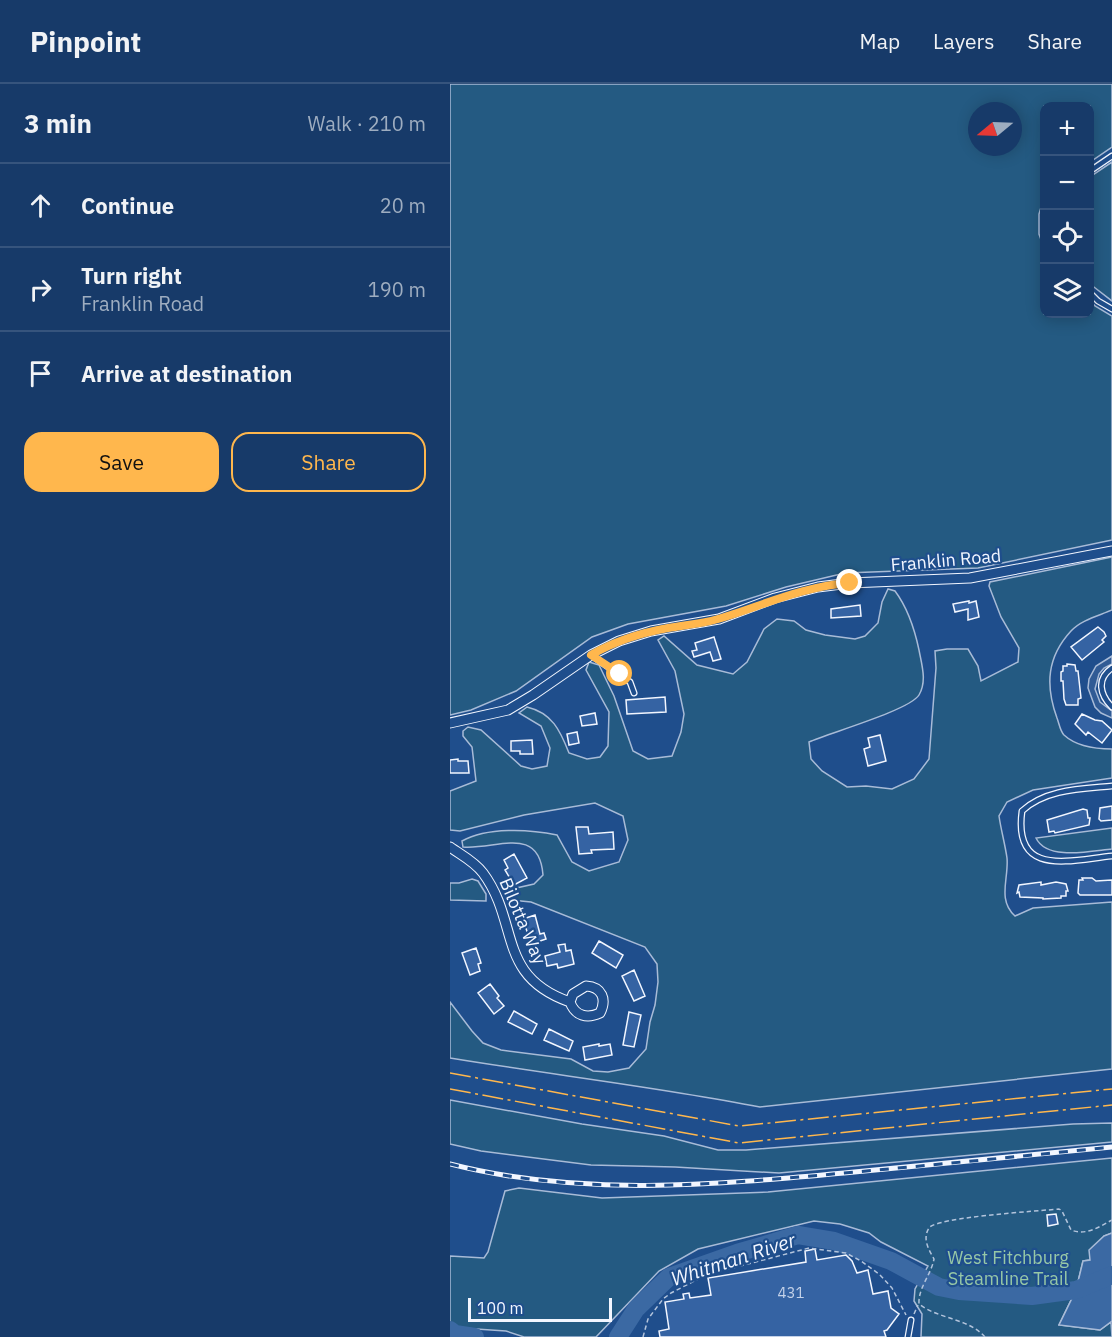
<!DOCTYPE html>
<html lang="en">
<head>
<meta charset="utf-8">
<style>
  :root { --surface:#173a69; --page:#20416f; --text:#f1f3f6; --muted:#9eadc0; --line:#36547d; --accent:#ffb74d }
  body { margin:0; font-family:"IBM Plex Sans",sans-serif; background:var(--page); color:var(--text) }
  .controls { position:absolute; right:18px; top:18px; display:grid; overflow:hidden; border-radius:12px; box-shadow:0 3px 15px #0003 }
  .controls button { width:54px; height:54px; display:grid; place-items:center; padding:0; border:0; border-bottom:2px solid var(--line); background:var(--surface); color:var(--text); font:30px sans-serif }
  .compass { position:absolute; left:518px; top:18px; width:54px; height:54px; border-radius:50%; background:var(--surface); box-shadow:0 3px 15px #0003; rotate:251deg }
  .scale { position:absolute; left:18px; bottom:15px; width:144px; box-sizing:border-box; padding-left:6px; border:3px solid #f2f6ff; border-top:0; font-size:16px; line-height:21px; white-space:nowrap; color:#f2f6ff; -webkit-text-stroke:4px #1f4e8c; paint-order:stroke }
  .stop { position:absolute; width:18px; height:18px; margin:-14px; border:4px solid #ffb74d; border-radius:50%; background:#fff }
  .stop.end { background:#ffb74d; border-color:#fff; box-shadow:0 2px 6px #0008 }
  .list { margin:0; padding:0; list-style:none }
  h2 { display:flex; justify-content:space-between; align-items:center; height:78px; margin:0; padding:0 24px; font-size:26px }
  h2 small { font-size:20px; font-weight:400; color:var(--muted) }
  .list li { display:grid; grid-template-columns:39px 1fr auto; gap:18px; align-items:center; box-sizing:border-box; height:84px; padding:0 24px; border-top:2px solid var(--line) }
  .list b { display:block; font-size:22px; white-space:nowrap }
  .list p { margin:0; font-size:20px; white-space:nowrap; color:var(--muted) }
  .list em { font-size:20px; font-style:normal; color:var(--muted) }
  .actions { display:flex; gap:12px; padding:18px 24px }
  .actions a { flex:1; padding:14px 0; border:2px solid var(--accent); border-radius:18px; text-align:center; font-size:21px; color:var(--accent) }
  .actions .main { background:var(--accent); color:#111 }
  .icon { flex:none; width:33px; height:33px; fill:none; stroke:currentColor; stroke-width:2; stroke-linecap:round; stroke-linejoin:round }
  .map { position:relative; flex:none; width:662px; height:1253px; overflow:hidden }
  header { display:flex; align-items:center; gap:36px; box-sizing:border-box; height:84px; padding:0 30px; background:var(--surface); border-bottom:2px solid var(--line) }
  header strong { font-size:28px }
  nav { display:flex; gap:33px; margin-inline-start:auto; font-size:21px }
  main { display:flex }
  aside { flex:1; background:var(--surface) }
  .map>svg:first-child { display:block }
  .green { fill:#245a82; stroke:#a8bbd7; stroke-width:1.5; fill-rule:evenodd }
  .parking { fill:#305b95; stroke:#a8bbd7; stroke-width:1.5 }
  .water { fill:#3b69a3; stroke:#a8bbd7; stroke-width:1.5 }
  .lines { fill:none; stroke-linecap:round; stroke-linejoin:round }
  .river { stroke:#3b69a3; stroke-width:18 }
  .building { fill:#3563a3; stroke:#f2f6ff; stroke-width:1.5 }
  .service-casing { stroke:#f2f6ff; stroke-width:7 }
  .minor-casing { stroke:#f2f6ff; stroke-width:11 }
  .path { stroke:#b3c4dc; stroke-width:1.5; stroke-dasharray:4.5 3; stroke-linecap:butt }
  .service { stroke:#1f4e8c; stroke-width:4.5 }
  .minor { stroke:#1f4e8c; stroke-width:9 }
  .rail-casing { stroke:#f2f6ff; stroke-width:5 }
  .rail { stroke:#1f4e8c; stroke-width:3; stroke-dasharray:9; stroke-linecap:butt }
  .power { stroke:#ffb74d; stroke-width:1.5; stroke-dasharray:21 4.5 3 4.5; stroke-linecap:butt }
  .route { stroke:#ffb74d; stroke-width:8 }
  .labels { text-anchor:middle; dominant-baseline:central; stroke-width:4.5; stroke-linejoin:round; paint-order:stroke }
  .number-label { font-size:15px; fill:#c3d1e8 }
  .street-label { font-size:18px; fill:#f2f6ff; stroke:#1f4e8c }
  .park-label { font-size:18px; fill:#97c8a6; stroke:#1f4e8c }
  .water-label { font-size:20px; font-style:italic; fill:#f2f6ff; stroke:#1f4e8c }
</style>
</head>
<body>
<header>
<strong>Pinpoint</strong>
<nav><a>Map</a><a>Layers</a><a>Share</a></nav>
</header>
<main>
<aside>
<h2>3 min<small>Walk · 210 m</small></h2>
<ul class="list">
<li><svg class="icon" aria-label="ahead" viewBox="0 0 24 24"><path d="M12 20V5M6 11l6-6 6 6"/></svg><div><b>Continue</b></div><em>20 m</em></li>
<li><svg class="icon" aria-label="right" viewBox="0 0 24 24"><path d="M7 20v-9h11M14 6l5 5-5 5"/></svg><div><b>Turn right</b><p>Franklin Road</p></div><em>190 m</em></li>
<li><svg class="icon" aria-label="arrive" viewBox="0 0 24 24"><path d="M6 21V4h12l-3 4 3 4H6"/></svg><div><b>Arrive at destination</b></div></li>
</ul>
<div class="actions"><a class="main">Save</a><a>Share</a></div>
</aside>
<div class="map">
<svg width="662" height="1253" viewBox="0 0 662 1253">
  <rect width="100%" height="100%" fill="#1f4e8c"/>
  <path class="green" d="M0,0H662V63L640,78V22H594V113L589,130V150L594,164V230H640V216L645,222L662,232V456L528,484L395,489L336,503L276,522L178,540L142,553L66,607L21,626L0,631ZM527,27H563V63H527Z
    M662,78V217L640,200V93Z
    M662,473V526C648,532 631,536 621,547C597,573 595,601 607,634C609,639 610,647 614,651C627,663 646,665 662,665V694L583,706L557,718L549,732C551,746 555,760 557,774C559,794 547,816 565,832L583,824L662,818V985L310,1023C208,1003 103,991 0,974V918L22,947L33,959L51,966L121,975L143,987L158,988L179,984L196,965L200,938L205,921L208,898L207,880L195,863L81,818L61,816L57,812L62,805L84,800L93,791C89,740 46,766 13,763L12,757C37,743 79,745 107,751L122,778L139,787L169,778L178,756L173,732L145,719L74,731L10,747L0,746V707L26,697L22,663L13,652V647L18,643L31,646L71,682L82,685L97,682L100,664L91,642L69,629L77,623C102,629 110,646 119,669L137,675L150,673L158,662L159,628L136,586L139,578L149,581L164,612L183,667L198,675L222,672L231,648L234,630L225,587L208,556L214,552L247,581L283,590L297,578L314,545L327,535L344,537L356,546L375,551L405,555L415,552L428,539L432,518L438,505L445,507C457,523 465,547 469,566C472,582 477,597 469,611C460,626 379,649 359,658L361,675L372,687L397,703L416,702L442,705L464,695L479,675L486,584L485,567L497,565H518L528,582L531,597L568,578L569,564L551,533L539,502L540,498Z
    M662,744V765C641,767 597,777 586,754Z
    M22,795L28,797L36,810V817L0,816V799H9Z
    M0,1016L132,1040L214,1052L268,1066H296L623,1040L662,1039V1058L329,1089L225,1083L141,1081L31,1067L0,1060Z
    M662,1074V1149L654,1152L640,1176L633,1177L626,1206L609,1241L650,1246L661,1238L662,1253H471L472,1230L464,1217L465,1205L478,1182L431,1158L419,1149L390,1140L364,1137L248,1165L209,1187L146,1253H74L56,1247L11,1244L0,1240V1172L34,1174L38,1168L55,1107L69,1104L152,1114L318,1108Z"/>
  <path class="parking" d="M662,572V580L654,584L649,590L645,605L650,618L662,627V634L651,629L645,623L638,604L639,595L646,582Z"/>
  <path class="water" d="M662,1149V1237L650,1246L609,1241L626,1206L633,1177L640,1176L639,1166L654,1152Z"/>
  <g class="lines">
    <path class="river" d="M0,1246L5,1250L25,1253
      M168,1253L186,1225L219,1193L287,1169L348,1151L384,1157L441,1177L489,1203L509,1207L582,1212L626,1206L662,1191"/>
  </g>
  <path class="building" d="M519,517V519L526,517L529,533L518,536V525L505,528L503,520Z
    M410,521L411,532L381,534V525Z
    M648,543L654,548L656,552L652,556L654,558L632,576L621,563Z
    M264,553L271,575L263,577L260,568L244,573L242,567L247,566L245,559Z
    M617,580L625,581L626,587H628L631,614L628,615V621H616L614,615L613,597H611V588L613,587V582H617Z
    M215,613L216,628L177,630L176,616Z
    M145,629L147,640L132,642L130,632Z
    M632,630L645,636L652,637L662,646L652,659L638,648L636,651L625,640Z
    M127,648L129,659L119,661L117,650Z
    M430,651L436,677L418,682L414,665L420,663L418,654Z
    M82,656L83,670H70V667H61V657Z
    M8,675V677H18L19,689H0V676Z
    M662,722V736L651,737L649,735L650,724Z
    M633,725L637,726L638,734H640L639,741L605,749L604,747L599,748L597,736Z
    M126,743H138L139,750L163,748L164,765L141,766L142,769L129,770Z
    M64,770L77,794L64,801L55,786L58,784L54,776Z
    M632,794H642L646,797L662,796V811H630L628,809L629,796H633Z
    M591,798V801L606,798L616,800L618,807H616V812H611V814L593,815V814L570,813L569,808L567,809L569,801Z
    M85,831L90,850L94,849L96,855L81,860L73,835Z
    M149,857L173,871L166,884L142,869Z
    M115,860L116,867L121,866L124,880L108,884L107,880L97,882L95,872L110,868L108,861Z
    M26,864L31,879L28,880L30,887L20,891L12,869Z
    M184,886L195,912L184,917L172,892Z
    M40,900L49,912L47,914L54,922L44,930L28,909Z
    M64,927L87,940L82,950L58,938Z
    M179,928L191,931L184,963L173,961Z
    M99,945L123,957L119,967L94,956Z
    M149,960V962L160,960L162,971L135,976L133,963Z
    M606,1130L608,1140L598,1142L597,1131Z
    M365,1165L367,1176L396,1171L402,1177L407,1189L418,1186L423,1210L438,1207L441,1224L449,1230L437,1246L434,1247L436,1253H210L209,1247L219,1245L215,1218L234,1215L233,1210L239,1209L240,1214L261,1211L258,1194L356,1178L355,1167Z"/>
  <g class="lines">
    <g class="service-casing">
      <path id="service" d="M640,87L662,72
        M594,136V145
        M640,209L648,217L662,225
        M141,571L180,598L184,609
        M662,584C646,595 650,611 662,623
        M662,702C631,705 596,705 572,727C563,794 620,776 662,772
        M458,1253L461,1236"/>
    </g>
    <g class="minor-casing">
      <path id="minor" d="M0,639L58,626L83,611L141,571L169,557L201,547L269,535L325,514L368,503L400,499L520,494L662,467
        M0,763C11,771 24,777 33,789C70,839 46,892 120,918C125,932 137,935 150,929C157,915 152,903 136,902L123,910L120,918"/>
    </g>
    <path class="path" d="M464,1230L468,1221
      M193,1253L198,1235L213,1215L221,1209L256,1191L359,1164L396,1169L411,1177L429,1190L442,1204L456,1231
      M535,1253C518,1234 488,1235 469,1220C468,1204 481,1191 484,1175C479,1166 472,1155 479,1144C486,1133 590,1127 609,1125L612,1127L621,1146C636,1152 649,1143 662,1136"/>
    <use href="#service" class="service"/>
    <use href="#minor" class="minor"/>
    <g class="rail-casing">
      <path id="rail" d="M0,1080C129,1113 263,1101 394,1089C484,1081 573,1072 662,1063"/>
    </g>
    <use href="#rail" class="rail"/>
    <path class="power" d="M0,989L289,1042L662,1005
      M0,1005L289,1059L662,1021"/>
  </g>
  <g class="lines">
    <path class="route" d="M170,590L141,571C165,557 190,549 218,544C235,541 251,540 268,535C312,522 353,502 400,499"/>
  </g>
  <g class="labels">
    <g class="number-label">
      <text x="341" y="1208">431</text>
    </g>
    <g class="street-label">
      <text transform="translate(496 476) rotate(-5)">Franklin Road</text>
      <text transform="translate(73 837) rotate(67)">Bilotta Way</text>
    </g>
    <g class="park-label">
      <text x="558" y="1173">West Fitchburg<tspan x="558" dy="21">Steamline Trail</tspan></text>
    </g>
    <g class="water-label">
      <text transform="translate(283 1175) rotate(-18)">Whitman River</text>
    </g>
  </g>
</svg>
<div class="controls">
<button>+</button>
<button>−</button>
<button><svg class="icon" aria-label="locate" viewBox="0 0 24 24"><circle cx="12" cy="12" r="6"/><path d="M12 2v4M12 18v4M2 12h4M18 12h4"/></svg></button>
<button><svg class="icon" aria-label="layers" viewBox="0 0 24 24"><path d="M12 4l9 5-9 5-9-5zM3 14l9 5 9-5"/></svg></button>
</div>
<svg class="compass" viewBox="-18 -18 36 36"><path d="M0-13l5 13h-10z" fill="#e53935"/><path d="M0 13l5-13h-10z" fill="#9eadc0"/></svg>
<div class="scale">100 m</div>
<div class="stop" style="left:170px;top:590px"></div>
<div class="stop end" style="left:400px;top:499px"></div>
</div>
</main>
</body>
</html>
